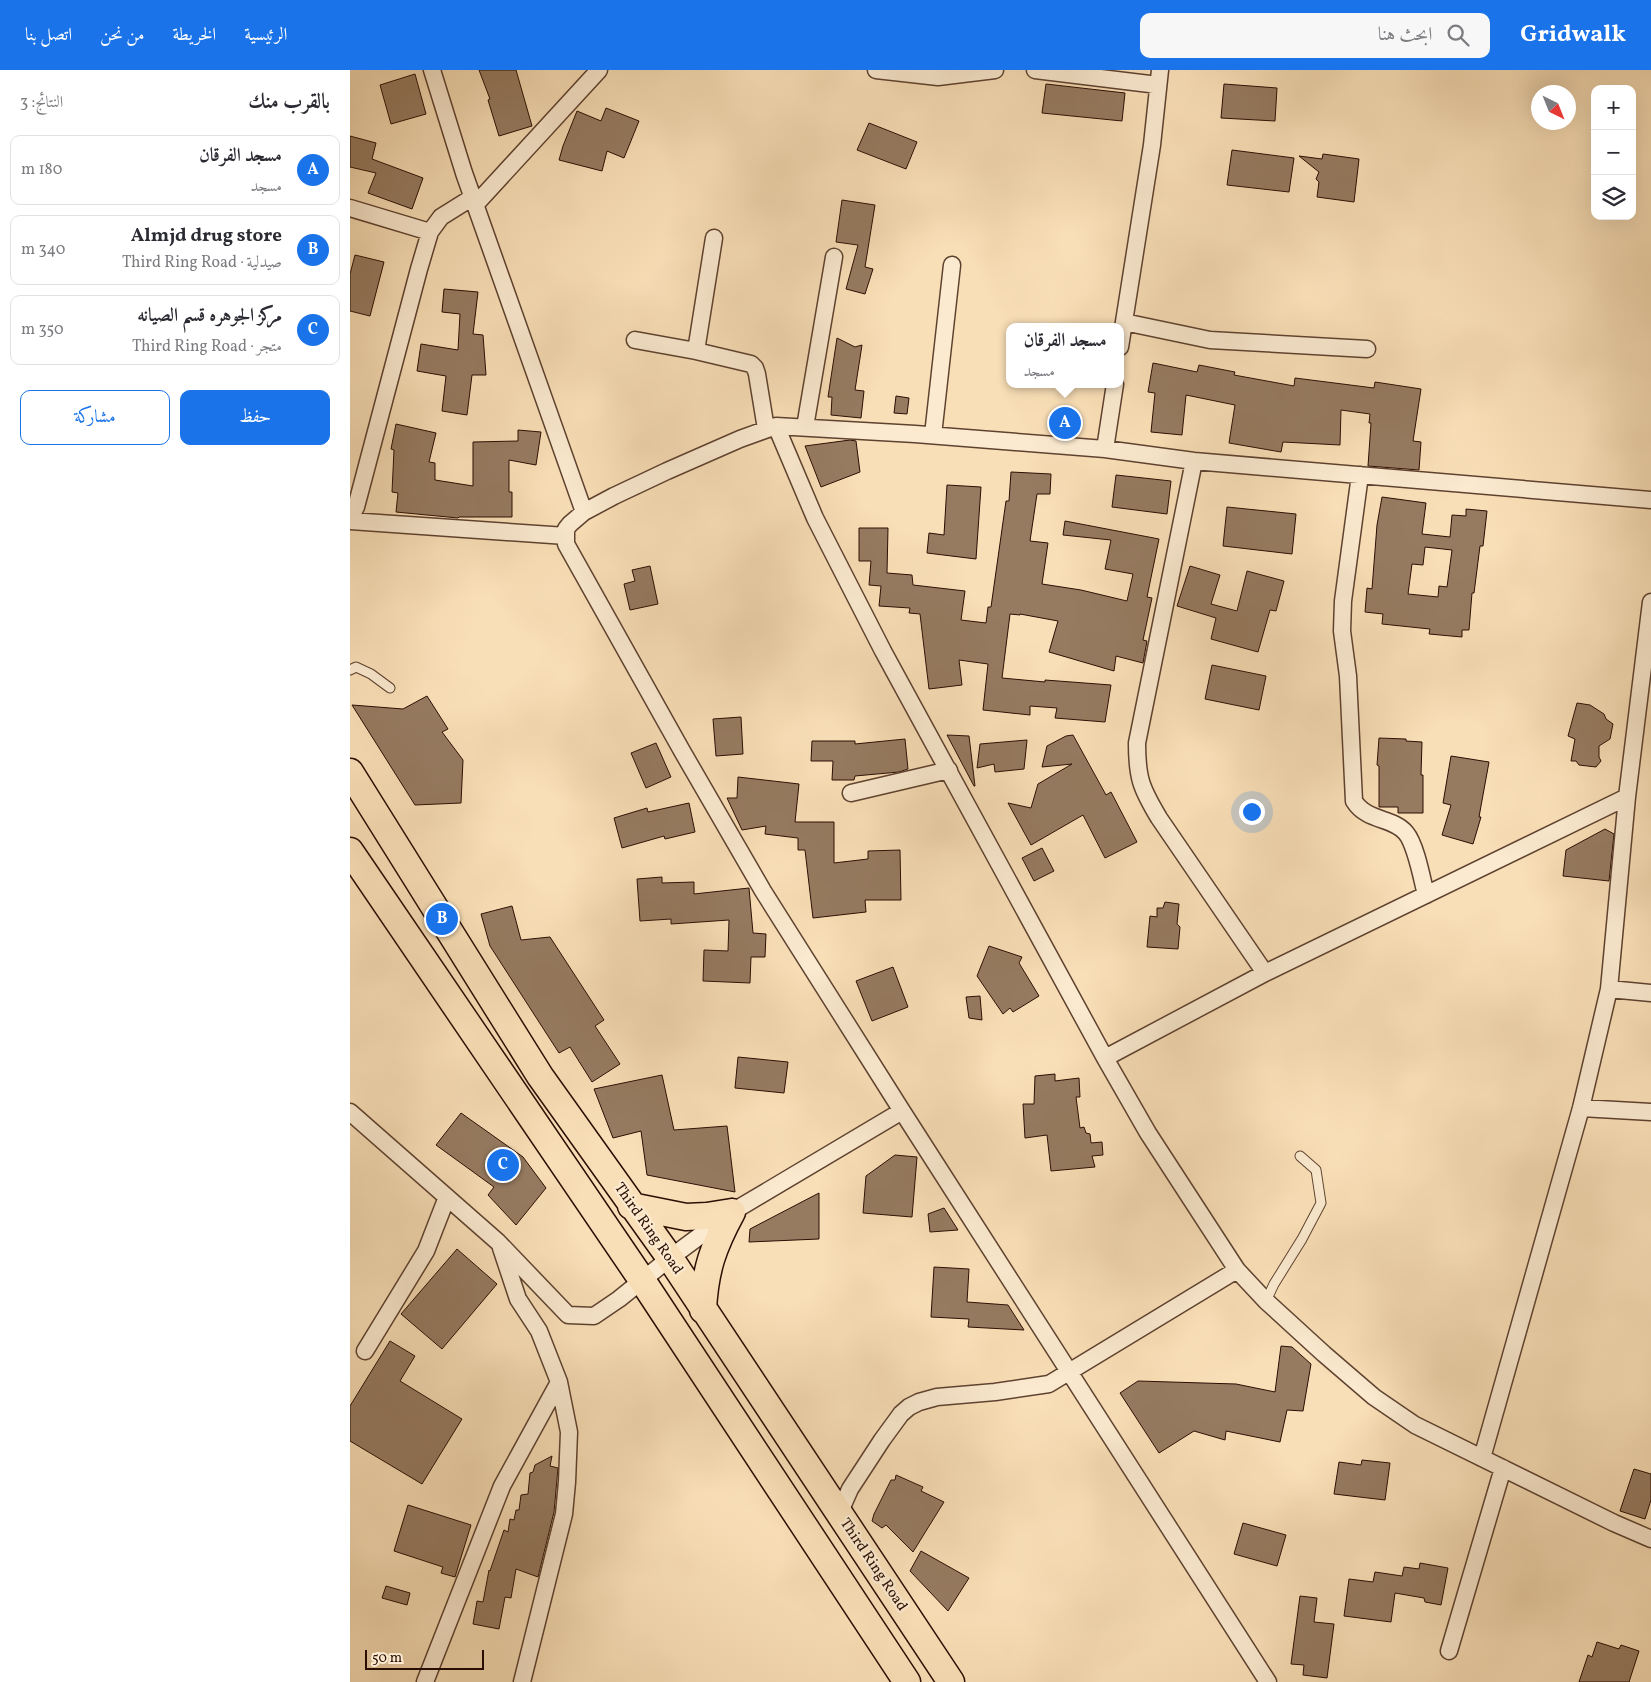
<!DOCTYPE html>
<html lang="ar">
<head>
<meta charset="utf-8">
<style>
  :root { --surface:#fff; --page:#f7f7f7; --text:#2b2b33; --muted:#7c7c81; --line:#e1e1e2; --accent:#1a73e8 }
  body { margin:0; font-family:Vollkorn,Amiri,serif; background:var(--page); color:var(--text); direction:rtl }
  .controls { position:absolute; right:15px; top:15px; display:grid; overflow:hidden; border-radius:10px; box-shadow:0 5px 20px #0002 }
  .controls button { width:45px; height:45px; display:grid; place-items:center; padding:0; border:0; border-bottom:1px solid var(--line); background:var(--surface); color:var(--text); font:25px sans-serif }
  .compass { position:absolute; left:1181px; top:15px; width:45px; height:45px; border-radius:50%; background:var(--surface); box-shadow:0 5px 20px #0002; rotate:137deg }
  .scale { position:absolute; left:15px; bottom:12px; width:119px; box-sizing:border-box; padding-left:5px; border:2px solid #2b0e03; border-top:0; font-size:14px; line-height:18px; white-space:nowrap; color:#2b0e03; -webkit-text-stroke:4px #fbead0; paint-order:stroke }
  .you { position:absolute; left:901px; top:741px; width:18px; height:18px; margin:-12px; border:4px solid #fff; border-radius:50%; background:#1a73e8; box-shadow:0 0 0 8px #1a73e833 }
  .badge { display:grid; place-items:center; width:32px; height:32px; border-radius:50%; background:var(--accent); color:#fff; font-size:16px; font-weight:700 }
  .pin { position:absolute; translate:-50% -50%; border:2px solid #fff; box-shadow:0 1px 5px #0006 }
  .popup { position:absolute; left:656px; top:253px; width:118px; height:65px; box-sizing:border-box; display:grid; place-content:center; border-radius:10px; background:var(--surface); filter:drop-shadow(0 1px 4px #0005); font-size:16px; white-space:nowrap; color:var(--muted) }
  .popup b { font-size:19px; color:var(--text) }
  .popup::after { content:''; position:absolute; left:50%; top:100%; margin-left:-10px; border:10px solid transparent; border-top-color:var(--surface) }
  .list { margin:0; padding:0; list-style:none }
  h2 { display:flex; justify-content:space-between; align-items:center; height:65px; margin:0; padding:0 20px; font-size:21px }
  h2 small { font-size:16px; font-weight:400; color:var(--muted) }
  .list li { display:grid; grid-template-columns:32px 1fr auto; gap:15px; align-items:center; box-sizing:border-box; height:70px; margin:0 10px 10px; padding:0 10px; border:1px solid var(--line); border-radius:10px }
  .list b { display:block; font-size:19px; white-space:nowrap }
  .list p { margin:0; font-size:16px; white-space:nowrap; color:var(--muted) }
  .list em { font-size:16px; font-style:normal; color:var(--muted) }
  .actions { display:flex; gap:10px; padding:15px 20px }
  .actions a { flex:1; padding:11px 0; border:1px solid var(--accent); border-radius:10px; text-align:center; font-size:18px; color:var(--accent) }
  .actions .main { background:var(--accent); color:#fff }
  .icon { flex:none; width:28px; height:28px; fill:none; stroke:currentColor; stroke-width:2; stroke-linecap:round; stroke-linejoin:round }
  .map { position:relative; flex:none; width:1301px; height:1612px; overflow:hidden; direction:ltr }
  header { display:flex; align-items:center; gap:30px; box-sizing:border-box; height:70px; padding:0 25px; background:var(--accent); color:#fff }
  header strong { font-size:24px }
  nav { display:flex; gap:28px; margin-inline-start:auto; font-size:18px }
  .search { width:350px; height:45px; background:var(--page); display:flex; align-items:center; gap:12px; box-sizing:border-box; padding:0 18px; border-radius:10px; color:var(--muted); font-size:19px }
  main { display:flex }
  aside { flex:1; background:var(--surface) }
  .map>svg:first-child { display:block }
  .building { fill:#967b61; stroke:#2b0e03; fill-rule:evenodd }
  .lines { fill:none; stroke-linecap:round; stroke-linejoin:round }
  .lane-casing { stroke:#5e4230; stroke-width:11 }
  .street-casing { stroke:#5e4230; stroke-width:19 }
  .primary-casing { stroke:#2b0e03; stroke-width:29 }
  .lane { stroke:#fbead0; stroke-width:9 }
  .street { stroke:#fbead0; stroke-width:16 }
  .primary { stroke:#f9dfb7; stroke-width:26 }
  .labels { text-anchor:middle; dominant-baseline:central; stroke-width:4.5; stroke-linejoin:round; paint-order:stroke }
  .street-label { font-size:15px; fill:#2b0e03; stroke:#fbead0 }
</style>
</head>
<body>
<header>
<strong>Gridwalk</strong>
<div class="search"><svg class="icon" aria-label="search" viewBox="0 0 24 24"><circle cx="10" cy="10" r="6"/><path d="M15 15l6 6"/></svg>ابحث هنا</div>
<nav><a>الرئيسية</a><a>الخريطة</a><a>من نحن</a><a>اتصل بنا</a></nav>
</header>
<main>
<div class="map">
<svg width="1301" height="1612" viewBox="0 0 1301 1612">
  <rect width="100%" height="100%" fill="#f9dfb7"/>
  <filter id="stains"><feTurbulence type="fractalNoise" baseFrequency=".004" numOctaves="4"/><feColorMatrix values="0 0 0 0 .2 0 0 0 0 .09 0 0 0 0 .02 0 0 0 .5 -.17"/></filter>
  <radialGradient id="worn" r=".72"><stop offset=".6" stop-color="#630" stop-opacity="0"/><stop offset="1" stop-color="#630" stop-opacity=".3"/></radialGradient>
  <path class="building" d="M129,0H166L182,56L149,66L138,30L140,29Z
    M65,4L76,44L41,54L30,15Z
    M696,14L775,23L772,51L692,43Z
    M874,14L927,18L925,51L871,48Z
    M256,38L289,51L274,88L257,81L252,101L209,90L213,76L227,41L251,51Z
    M519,53L567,72L556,99L507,80Z
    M0,66L26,73L22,89L73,108L62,139L18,123L26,103L0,97Z
    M882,80L944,88L939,122L877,115Z
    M973,84L1009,89L1004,132L967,127L969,112L966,109L969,102L949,86L972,89Z
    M492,130L525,135L515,197L523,199L515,224L496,219L508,175L486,172Z
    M5,185L34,192L20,246L0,241V204Z
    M94,219L128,222L123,264L133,265L136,305H122L117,345L92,341L96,306L67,301L71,274L108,280L110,244L92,242Z
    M487,268L505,277L512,275L505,320L514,321L511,348L481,345L482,327H478Z
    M803,293L847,302L849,295L885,302L884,305L944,316L945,308L1024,318L1025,312L1071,319L1063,371L1071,372L1069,400L1018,396L1021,353H1019L1020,344L991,340L990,375L933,372L931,382L879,373L885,335L836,325L832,365L801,362L805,323L798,322Z
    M546,326L559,328L557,344L544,343Z
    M46,354L86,363L79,392L85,393V410L123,416V372L168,371V360L191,362L186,395L159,390V422H162V447H109L108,448L46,442L48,423L42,422L44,380L41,379Z
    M500,370L506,371L510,402L471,417L455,376Z
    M661,402L701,404L700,424H687L680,471L698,473L692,514L731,520L777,531L783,504L755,499L761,470L713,465L715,451L809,469L797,527L802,528L793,570L797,571L793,593L766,586L764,601L699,582L708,551L670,544V545L660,544L652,608L695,612V610L761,615L755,652L705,648L707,638L680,636V645L633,640L638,594L609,590L612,615L579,619L570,544L559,543L560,538L529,536L531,516L519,515L521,491H509V458H538L537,503L562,505L563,515L615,521L611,550L636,553L638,537H641L656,431H659Z
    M766,405L821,411L817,444L762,437Z
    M597,415L631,417L626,489L577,483L579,463L594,465Z
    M1032,427L1076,433L1072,464L1100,467L1102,445L1116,446V439L1137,441L1133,476H1130L1124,523H1122L1119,560H1112V567L1079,564L1080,559L1032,554L1033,544L1015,542L1017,518L1022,519L1027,455ZM1075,477L1102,480L1097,517L1089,516L1088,527L1058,524L1062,494L1073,495Z
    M877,437L946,444L942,484L873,476Z
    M300,496L308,534L280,540L274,514L285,511L282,500Z
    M840,496L870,505L861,534L887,541L897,501L934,511L926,541L920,540L908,582L861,569L866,548L827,536Z
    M862,595L916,606L909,640L855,629Z
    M77,626L98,659L92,662L113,690L111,733L65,735L2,635L53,639Z
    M1227,633L1240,635L1254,644L1256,649L1263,654L1260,669L1249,676V687L1251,691L1246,697L1229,695L1226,691H1221L1225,669L1218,666Z
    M391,647L393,684L366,686L363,649Z
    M597,665L619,666L625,716H624Z
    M723,665L756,725L761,722L787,772L755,788L733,745L681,775L658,733L681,738L688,714L722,694L692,697L697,676L716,666Z
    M1029,668L1056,669V671L1072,672L1071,705H1073V743H1048V737H1029V696L1027,695Z
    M555,669L558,699L549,702L505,706L504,710H482L483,691H461L462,671H505V674Z
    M677,670L674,699L645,702L644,694L627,698L630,674Z
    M306,673L321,707L296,718L281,683Z
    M1101,686L1139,692L1129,747H1131L1123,774L1092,765L1101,735L1093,733Z
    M388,707L449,714L445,752H484V793L518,789V781L550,780L551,830H515L516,842L463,848L455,780H448V768L415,764L416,756L392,760L377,728H387Z
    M339,733L345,762L315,769L314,766L272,778L264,748L297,738L298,742Z
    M1255,759L1264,764L1259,811L1213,806L1216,780Z
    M692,778L704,801L684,811L672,788Z
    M312,807V813L344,812V824L399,818L403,863L416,864L415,887H401L400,913L353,911L354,880L378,881L379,850L321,854V849L290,851L287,809Z
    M815,832L829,834L827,854L830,857L828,879L797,877L800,846L807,847V838H813Z
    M162,836L171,870L200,867L254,950L245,956L270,994L242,1012L220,977L209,983L140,876L131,844Z
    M639,876L672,887L669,893L689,926L663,942L660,938L653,944L627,906Z
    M543,897L558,937L522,951L506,911Z
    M630,926L632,950L619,948L616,927Z
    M388,987L438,992L434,1023L385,1018Z
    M705,1004V1011L729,1008L730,1027H726L730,1058L734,1057L736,1063L740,1064L741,1073L752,1072L753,1085L742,1086L745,1097L701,1101L697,1065L675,1068L673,1034H684L685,1006Z
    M312,1005L324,1060L377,1056L385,1122L297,1105L291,1061L263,1068L244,1019Z
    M111,1043L173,1087L196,1118L166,1155L138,1125L144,1117L86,1075Z
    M545,1085L567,1087L562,1147L513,1143L516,1106Z
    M469,1123V1169L399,1172L400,1159Z
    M594,1138L608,1160L580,1162L578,1144Z
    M107,1179L147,1214L92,1279L51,1244Z
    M584,1197L619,1199L617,1232L658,1235L674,1260L618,1257L619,1249L581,1247Z
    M40,1271L65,1286L50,1311L112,1349L72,1414L0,1371V1336Z
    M931,1276L942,1277L961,1294L953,1341L937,1340L930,1372L876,1361L875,1370L844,1361L809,1383L770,1323L788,1311L886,1314L925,1322Z
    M202,1386L200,1396L208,1398L204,1442L188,1507L166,1499L161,1528L155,1527L149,1559L123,1554L127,1531L133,1532L139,1500L140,1501L154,1460L158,1462L160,1449L164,1450L166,1440H169L171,1425L178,1424L180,1403L183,1402L185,1395Z
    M1012,1390L1040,1393L1035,1430L984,1424L989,1392L1011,1395Z
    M1284,1399L1301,1404V1430L1295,1449L1270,1441Z
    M546,1405L573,1417L571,1421L594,1432L563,1482L536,1455L532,1458L522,1451L524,1444L541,1410H545Z
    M58,1435L121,1455L105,1507L91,1503L93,1497L44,1481Z
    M893,1453L936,1465L927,1496L884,1484Z
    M571,1481L619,1508L598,1541L560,1501Z
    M1070,1493L1098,1498L1091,1535L1075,1532L1074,1528L1045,1523L1041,1552L994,1546L999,1509L1023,1512L1025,1502L1052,1506L1054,1497L1069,1499Z
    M36,1516L60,1523L57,1535L32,1528Z
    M950,1526L967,1528L964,1552L984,1554L977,1608L953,1605L954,1595L941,1594Z
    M1247,1572L1269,1579L1271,1575L1289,1581L1279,1612H1229L1238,1585L1242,1587Z"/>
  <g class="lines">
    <g class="lane-casing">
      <path id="lane" d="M0,600L6,597L21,604L40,618
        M916,1231L924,1214L952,1169L971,1133L966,1100L950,1086"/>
    </g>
    <g class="street-casing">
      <path id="street" d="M82,0L114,103L234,442
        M526,0L588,7L645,0
        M685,0L808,15
        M125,135L249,0
        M0,138L80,162
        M774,252L860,270L1017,279
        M285,270L346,281L401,294L405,298L407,304L416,359
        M770,277L802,75L810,0
        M346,281L364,168
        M426,356L465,448L533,581L755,988L798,1063L887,1200L916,1231L974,1284L1024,1327L1065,1355L1264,1453L1301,1469
        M455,357L484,187
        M583,365L602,195
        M755,379L765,314
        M844,391L787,673C787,708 791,718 809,748L915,903
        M1010,405L993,531L992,561L998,606L1004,731C1017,752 1043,747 1056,763C1066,775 1072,809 1076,825
        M0,448L6,437L69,199L80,162L91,147L123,127
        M0,451L216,466
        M501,723L599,700
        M1259,919L1301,923
        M755,988L915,903L1277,727L1301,532
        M1231,1038L1301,1042
        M0,1042L148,1172L218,1245L244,1246L269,1229L320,1188L382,1142L552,1041
        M151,1178L168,1229L189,1261L209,1312L219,1362L217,1412L214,1444L172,1612
        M15,1281L76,1181L97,1127
        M1132,1388L1231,1038L1259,919L1277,727
        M489,1444L500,1419L532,1370L551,1344L559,1337L569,1332L587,1327L645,1322L699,1314L887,1200
        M1099,1581L1153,1398
        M75,1612L152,1416L209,1312
        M918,1612L552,1041L413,821L332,681L216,474V459L220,454L234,442L264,426L317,401L390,369L426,356L565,364L755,379L844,391L1301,430"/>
    </g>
    <g class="primary-casing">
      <path id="primary" d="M0,702L190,1006L320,1188L601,1612
        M0,781L292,1210L557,1612
        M281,1136L336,1147L357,1146L382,1142
        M353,1240C355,1200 363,1177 382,1142"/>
    </g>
    <use href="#lane" class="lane"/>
    <use href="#street" class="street"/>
    <use href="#primary" class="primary"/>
  </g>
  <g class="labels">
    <g class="street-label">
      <text transform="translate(298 1159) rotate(55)">Third Ring Road</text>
      <text transform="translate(523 1495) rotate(56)">Third Ring Road</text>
    </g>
  </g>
  <rect width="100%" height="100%" filter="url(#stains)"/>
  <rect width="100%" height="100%" fill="url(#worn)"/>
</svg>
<div class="controls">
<button>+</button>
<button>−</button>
<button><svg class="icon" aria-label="layers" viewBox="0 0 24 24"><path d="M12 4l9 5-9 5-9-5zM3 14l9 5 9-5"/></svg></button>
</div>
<svg class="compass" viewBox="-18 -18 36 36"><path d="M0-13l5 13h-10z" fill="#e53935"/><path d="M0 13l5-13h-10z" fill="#7c7c81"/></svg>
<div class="scale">50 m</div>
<div class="you"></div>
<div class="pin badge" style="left:715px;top:353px">A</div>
<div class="popup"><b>مسجد الفرقان</b>مسجد</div>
<div class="pin badge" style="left:92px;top:849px">B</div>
<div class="pin badge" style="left:153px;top:1095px">C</div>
</div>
<aside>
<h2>بالقرب منك<small>النتائج: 3</small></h2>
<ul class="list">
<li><span class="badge">A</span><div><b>مسجد الفرقان</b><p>مسجد</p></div><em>180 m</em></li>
<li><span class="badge">B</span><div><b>Almjd drug store</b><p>صيدلية · Third Ring Road</p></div><em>340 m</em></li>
<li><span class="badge">C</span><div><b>مركز الجوهره قسم الصيانه</b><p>متجر · Third Ring Road</p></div><em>350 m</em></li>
</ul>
<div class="actions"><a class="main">حفظ</a><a>مشاركة</a></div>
</aside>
</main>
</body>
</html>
